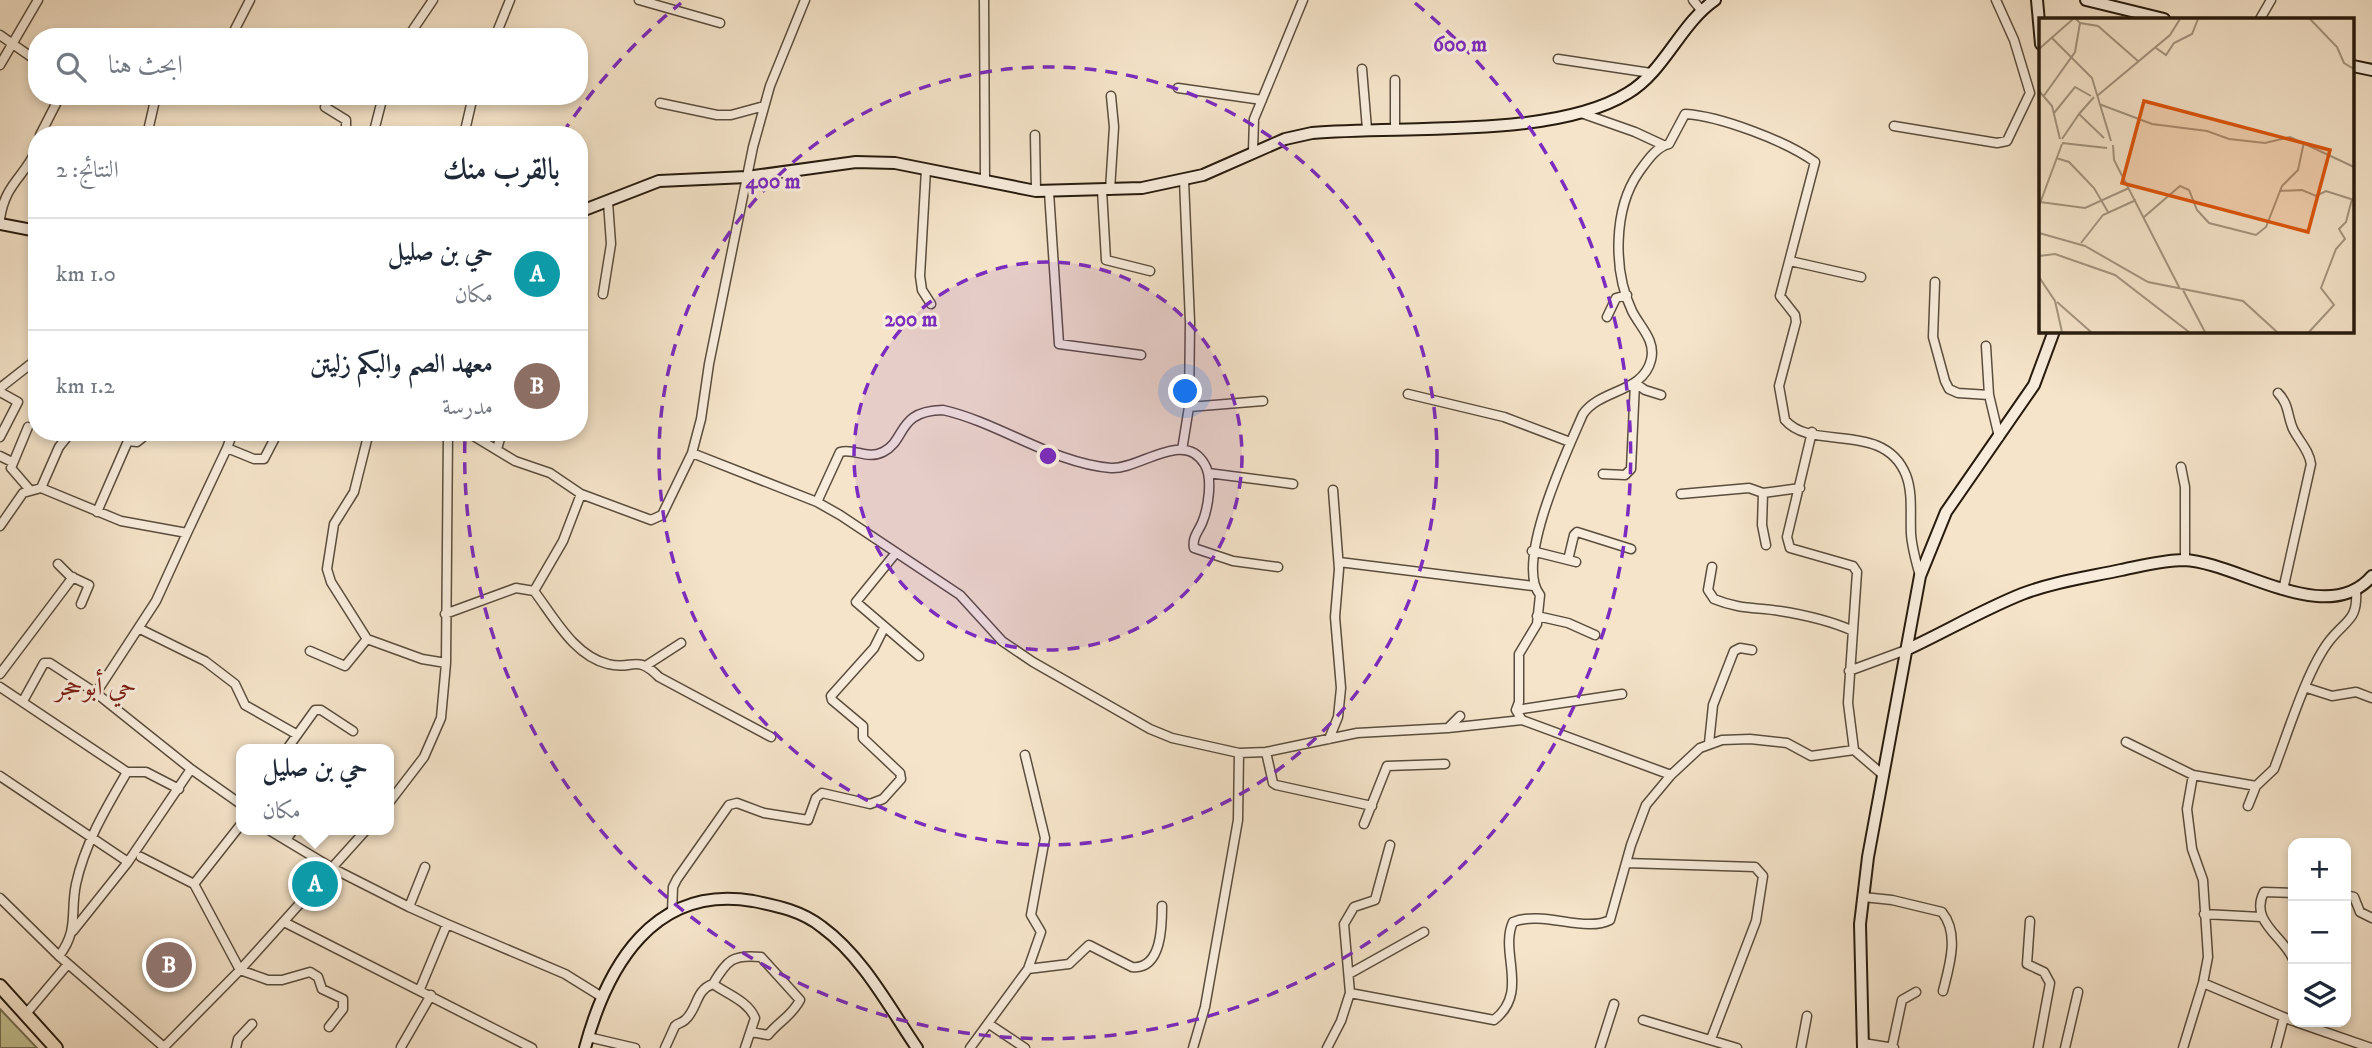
<!DOCTYPE html>
<html lang="ar">
<head>
<meta charset="utf-8">
<style>
  :root { --surface:#fff; --page:#f6f6f7; --text:#1f2937; --muted:#747a83; --line:#e0e1e3; --accent:#1a73e8 }
  body { margin:0; font-family:"IM FELL DW Pica",Amiri,serif; background:var(--page); color:var(--text); direction:rtl }
  .controls { position:absolute; right:21px; bottom:21px; display:grid; overflow:hidden; border-radius:14px; box-shadow:0 4px 10px #0003 }
  .controls button { width:63px; height:63px; display:grid; place-items:center; padding:0; border:0; border-bottom:2px solid var(--line); background:var(--surface); color:var(--text); font:35px sans-serif }
  .you { position:absolute; left:1186px; top:392px; width:24px; height:24px; margin:-18px; border:5px solid #fff; border-radius:50%; background:#1a73e8; box-shadow:0 0 0 10px #1a73e833 }
  .badge { display:grid; place-items:center; width:46px; height:46px; border-radius:50%; background:var(--accent); color:#fff; font-size:23px; font-weight:700 }
  .pin { position:absolute; translate:-50% -50%; border:4px solid #fff; box-shadow:0 2px 7px #0006 }
  .popup { position:absolute; left:236px; top:744px; width:158px; height:91px; box-sizing:border-box; display:grid; place-content:center; border-radius:14px; background:var(--surface); filter:drop-shadow(0 2px 5px #0005); font-size:23px; white-space:nowrap; color:var(--muted) }
  .popup b { font-size:26px; color:var(--text) }
  .popup::after { content:''; position:absolute; left:50%; top:100%; margin-left:-14px; border:14px solid transparent; border-top-color:var(--surface) }
  .list { margin:0; padding:0; list-style:none }
  h2 { display:flex; justify-content:space-between; align-items:center; height:91px; margin:0; padding:0 28px; font-size:30px }
  h2 small { font-size:23px; font-weight:400; color:var(--muted) }
  .list li { display:grid; grid-template-columns:46px 1fr auto; gap:21px; align-items:center; box-sizing:border-box; height:112px; padding:0 28px; border-top:2px solid var(--line) }
  .list b { display:block; font-size:26px; white-space:nowrap }
  .list p { margin:0; font-size:23px; white-space:nowrap; color:var(--muted) }
  .list em { font-size:23px; font-style:normal; color:var(--muted) }
  .icon { flex:none; width:38px; height:38px; fill:none; stroke:currentColor; stroke-width:2; stroke-linecap:round; stroke-linejoin:round }
  .map { position:relative; flex:none; width:2372px; height:1048px; overflow:hidden; direction:ltr }
  .search { position:absolute; background:var(--surface); box-shadow:0 4px 10px #0003; left:28px; top:28px; width:560px; height:77px; display:flex; align-items:center; gap:18px; box-sizing:border-box; padding:0 24px; border-radius:28px; color:var(--muted); font-size:26px }
  .panel { position:absolute; background:var(--surface); box-shadow:0 4px 10px #0003; left:28px; top:126px; width:560px; height:315px; border-radius:28px; direction:rtl }
  .map>svg:first-child { display:block }
  .green { fill:#c2c293; stroke:#746e50; stroke-width:2 }
  .lines { fill:none; stroke-linecap:round; stroke-linejoin:round }
  .street-casing { stroke:#5a4d3d; stroke-width:11 }
  .secondary-casing { stroke:#271b0e; stroke-width:14 }
  .primary-casing { stroke:#271b0e; stroke-width:16 }
  .street { stroke:#f8eddd; stroke-width:8 }
  .secondary { stroke:#f8eddd; stroke-width:10 }
  .primary { stroke:#f5e4ca; stroke-width:12 }
  .ring { fill:none; stroke:#7b2cbf; stroke-width:3.5; stroke-dasharray:12 9 }
  .labels { text-anchor:middle; dominant-baseline:central; stroke-width:6; stroke-linejoin:round; paint-order:stroke }
  .neighbourhood-label { font-size:26px; fill:#7a1f14; stroke:#f8eddd }
  .inset-road { fill:none; stroke:#a3947f; stroke-width:2 }
  .view { fill:#de560c; fill-opacity:0.15; stroke:#de560c; stroke-width:3.5 }
  .inset-edge { fill:none; stroke:#271b0e; stroke-width:3.5 }
  .centre { fill:#7b2cbf; stroke:#f8eddd; stroke-width:3.5 }
  .ring-label { font-size:21px; text-anchor:middle; font-weight:bold; fill:#7b2cbf; stroke:#f8eddd; stroke-width:6; stroke-linejoin:round; paint-order:stroke }
</style>
</head>
<body>
<div class="map">
<svg width="2372" height="1048" viewBox="0 0 2372 1048">
  <rect width="100%" height="100%" fill="#f5e4ca"/>
  <filter id="stains"><feTurbulence type="fractalNoise" baseFrequency=".00286" numOctaves="4"/><feColorMatrix values="0 0 0 0 .2 0 0 0 0 .09 0 0 0 0 .02 0 0 0 .5 -.17"/></filter>
  <radialGradient id="worn" r=".72"><stop offset=".6" stop-color="#630" stop-opacity="0"/><stop offset="1" stop-color="#630" stop-opacity=".3"/></radialGradient>
  <path class="green" d="M0,1009L37,1048H0Z"/>
  <g class="lines">
    <g class="street-casing">
      <path id="street" d="M639,0L720,23
        M984,0L985,180
        M1693,0L1701,10
        M2260,19L2271,0
        M0,35L37,61
        M231,37L250,0
        M408,37L433,0
        M495,37L510,0
        M1558,59L1651,73
        M0,65L38,0
        M1362,69L1367,129
        M1178,88L1262,100
        M660,103L717,115H731L764,106
        M325,107L346,120V135
        M1581,113L1635,132L1663,145
        M1894,126L1997,143L2007,141L2030,93L2014,40L1996,0
        M1395,128V80
        M40,135L60,96
        M147,135L156,96
        M373,135L383,96
        M464,135L473,96
        M1035,135L1036,191
        M1253,151L1254,119L1303,0
        M926,169L920,276L922,290L931,304
        M1184,180L1190,322L1189,407
        M1102,190L1106,260L1150,271
        M1110,190L1114,127L1111,96
        M1049,192L1059,344L1141,355
        M0,219C5,183 25,177 37,148
        M1790,261L1861,277
        M1935,282L1933,337L1945,381L1949,389L1958,393L1989,395
        M603,294L611,244L608,202
        M1607,317L1616,298L1627,295
        M1986,346L1989,395L1999,437
        M1635,383L1645,390L1661,395
        M0,388L37,359
        M0,392L18,402L0,437
        M2278,393C2289,404 2287,415 2293,429C2299,441 2309,450 2311,464L2283,590
        M1408,394L1504,417L1570,442
        M28,427L11,468L30,490
        M369,432L354,492L334,524L327,569L331,582L367,639L422,659L446,663
        M467,432L515,461L550,473L581,494
        M1812,432L1787,537L1790,548L1853,566L1857,572L1848,703L1854,750
        M227,448L233,432
        M497,449L502,432
        M1182,450L1189,407L1263,401
        M692,453L817,502L840,515L960,595L1002,641L1033,662L1150,729L1172,738L1239,753L1266,752L1357,733L1448,728L1460,716
        M0,456L12,462
        M2181,467L2185,487V560
        M1208,473L1293,484
        M1603,474L1625,475L1631,469L1635,383
        M41,488L59,447L71,432
        M1681,494L1749,488L1763,493
        M817,502L840,452C855,448 867,460 883,452C907,440 896,411 943,410C1000,423 1052,463 1111,468C1139,470 1185,428 1205,465C1213,479 1208,509 1202,523C1198,532 1192,538 1194,548L1233,561L1278,567
        M97,512L128,441L137,442L142,438
        M0,526L23,493L41,488L121,521L187,533L227,448L254,459H264L278,432
        M1766,545L1762,525L1763,493L1800,488
        M1532,551L1576,562
        M895,554L856,602L919,656
        M1568,560L1574,535L1577,532L1631,549
        M1339,562L1533,586
        M58,564L70,576L89,585L81,604
        M1712,567L1708,590L1714,599C1741,610 1755,607 1780,611C1805,615 1828,620 1851,630
        M534,591C554,617 574,656 608,664C633,671 635,653 659,677L771,737
        M445,614L516,588L534,591L563,541L581,494L651,520L662,515L692,453L701,419L709,364L753,147L770,86L805,0
        M1537,616L1568,623L1595,635
        M140,629L205,661L235,684L245,705L296,734
        M310,651L345,666L367,639
        M647,665L681,643
        M1849,671L1906,650
        M0,674L73,577
        M0,687L127,772H146L179,789
        M2307,688L2332,696L2356,692L2372,698
        M96,693L156,601L187,533
        M23,701L44,663H50L96,693L191,769
        M1516,710L1622,694
        M1448,728L1522,720
        M1329,739L1338,717L1341,688L1335,617L1339,569L1333,490
        M2126,742L2193,775L2256,786L2274,769C2288,733 2307,669 2330,640C2347,619 2358,620 2356,590
        M1709,743L1713,705L1734,651L1740,648L1752,650
        M287,749L315,710H321L353,731
        M1266,752L1273,783L1276,785L1372,806
        M1025,755L1045,838L1031,915L1041,932L1028,969
        M1671,775L1522,720L1516,710L1519,702V654L1537,624L1540,595C1514,563 1567,451 1583,414C1600,389 1643,393 1651,360C1656,340 1640,327 1632,311C1613,271 1613,209 1639,172C1647,161 1656,147 1669,144L1685,114C1720,116 1786,141 1815,162L1780,296L1795,315L1796,322L1779,386L1785,420C1812,452 1884,420 1906,475C1913,493 1910,514 1911,534C1912,548 1916,562 1920,576
        M2193,775L2187,809L2192,849L2203,880L2208,957L2203,983
        M0,776L128,862
        M388,804L424,757L441,718L446,663L448,432
        M2248,806L2256,786
        M1364,824L1387,766L1445,764
        M269,830L332,868L409,907
        M286,840L293,830
        M141,857L194,884L240,970L268,980H282L310,972L318,977L322,989L343,999V1009L329,1027
        M1626,863L1755,867L1763,876L1756,921L1711,1039
        M425,867L409,907L447,924
        M194,884L242,823
        M2293,893L2264,892C2249,921 2283,936 2293,959
        M2346,895L2354,897L2360,912L2372,918
        M1863,897L1892,900L1942,912C1960,934 1949,967 1943,991
        M0,898L59,956L165,1048
        M672,912L673,887L677,879L729,805L737,803L764,813L808,820L816,798L822,793L870,804L883,799L901,779L900,773L863,738V726L832,700L831,696L874,648L884,628
        M2204,914L2261,917
        M2030,921L2027,964L2044,972L2050,983L2038,1048
        M284,922L532,1048
        M73,931L128,862L191,769L242,805
        M59,956C79,930 70,913 76,884C85,843 106,808 127,772
        M1349,974L1424,932
        M713,984C727,960 733,954 761,957L800,1000C791,1017 779,1021 768,1035L751,1032
        M420,989L447,924L565,974L602,997
        M1350,993L1494,1020C1530,992 1499,953 1513,922C1543,910 1585,933 1610,920L1631,845L1646,805L1671,775L1700,748L1722,740L1750,739L1787,743L1811,756L1854,750L1882,774
        M25,1015L68,964
        M1643,1020L1737,1048
        M2296,1022L2371,1048
        M989,1024L1025,1048
        M588,1037L635,1048
        M1863,1043L1894,1048
        M164,1047L240,970L366,830
        M401,1047L431,995
        M1892,1047L1902,1000L1916,992
        M236,1048L238,1039L252,1024
        M665,1048L675,1026C678,1023 682,1023 685,1020C698,1009 695,990 713,984C727,994 748,1001 755,1018L745,1048
        M970,1048L1028,969L1069,964L1089,945L1132,967C1162,970 1162,925 1162,906
        M1193,1048L1205,1007L1238,820L1239,753
        M1327,1048L1341,1021L1350,993L1344,924L1354,907L1375,900L1390,845
        M1600,1048L1614,1004
        M1801,1048L1807,1016
        M2065,1048L2078,992
        M2183,1048L2203,983L2293,1021
        M2276,1048L2284,1017"/>
    </g>
    <g class="secondary-casing">
      <path id="secondary" d="M2037,0L2041,44
        M2086,0L2164,19
        M2353,66L2372,70
        M579,212L659,181L747,177L856,162L895,163L1036,191L1142,188L1203,175L1285,139L1312,133C1401,125 1554,139 1628,93C1665,71 1680,24 1715,0
        M0,224L37,231
        M1906,650C1945,632 1982,610 2022,594C2053,582 2089,577 2121,570C2141,566 2164,560 2184,560C2237,562 2327,629 2372,576
        M585,1048C607,966 654,884 753,901C778,906 802,911 822,927C863,957 889,1007 917,1048
        M1863,1048L1860,924L1868,857L1920,576L1946,512L2034,385L2054,331"/>
    </g>
    <g class="primary-casing">
      <path id="primary" d="M0,986L56,1048"/>
    </g>
    <use href="#street" class="street"/>
    <use href="#secondary" class="secondary"/>
    <use href="#primary" class="primary"/>
  </g>
  <circle cx="1048" cy="456" r="194" fill="#7b2cbf" fill-opacity=".12"/>
  <g class="ring">
    <circle cx="1048" cy="456" r="194"/>
    <circle cx="1048" cy="456" r="389"/>
    <path d="M562 134A583 583 0 0 1 681 3M1415 3A583 583 0 1 1 465 436"/>
  </g>
  <g class="labels">
    <g class="neighbourhood-label">
      <text x="96" y="687">حي أبوحجر</text>
    </g>
  </g>
  <g transform="translate(2039 18)">
    <rect width="315" height="315" fill="#f5e4ca"/>
    <path class="inset-road" d="M271,1L298,29L305,45L315,51M41,5L59,8L99,43M12,19L53,60L72,123M117,30L127,37L135,25L153,16L159,1M0,31L34,1M0,73L13,88L21,121M58,78L131,17L141,1M4,79L36,34L41,5L37,1M60,86L113,106L168,113L190,121L226,125L251,119L315,149M15,95L36,69L52,78M40,96L55,79M23,121L40,96L65,120M23,125L68,130M74,127L75,142L141,271M17,140L30,144L55,170L69,194M240,173L263,172L277,178L287,173L315,182M1,184L46,190L90,170M0,188L23,126M105,199L141,168L150,172L158,192L170,205L217,217L227,209L243,168L259,152L265,124M0,215L46,228L109,264L204,283L238,314M42,225L64,197L97,182M0,238L16,236L76,257L150,314M0,259L16,283L23,314M144,272L166,314M18,284L52,314M270,314L295,287L282,270L297,231L306,221L300,211L307,204L313,181"/>
    <path class="view" d="M105,83L291,132L269,214L83,165Z"/>
    <rect width="315" height="315" class="inset-edge"/>
  </g>
  <circle cx="1048" cy="456" r="10" class="centre"/>
  <g class="ring-label">
    <text x="1460" y="51">600 m</text>
    <text x="773" y="188">400 m</text>
    <text x="911" y="326">200 m</text>
  </g>
  <rect width="100%" height="100%" filter="url(#stains)"/>
  <rect width="100%" height="100%" fill="url(#worn)"/>
</svg>
<div class="controls">
<button>+</button>
<button>−</button>
<button><svg class="icon" aria-label="layers" viewBox="0 0 24 24"><path d="M12 4l9 5-9 5-9-5zM3 14l9 5 9-5"/></svg></button>
</div>
<div class="you"></div>
<div class="pin badge" style="left:315px;top:884px;background:#0f9aa8">A</div>
<div class="popup"><b>حي بن صليل</b>مكان</div>
<div class="pin badge" style="left:169px;top:965px;background:#8d6e63">B</div>
<div class="search"><svg class="icon" aria-label="search" viewBox="0 0 24 24"><circle cx="10" cy="10" r="6"/><path d="M15 15l6 6"/></svg>ابحث هنا</div>
<section class="panel">
<h2>بالقرب منك<small>النتائج: 2</small></h2>
<ul class="list">
<li><span class="badge" style="background:#0f9aa8">A</span><div><b>حي بن صليل</b><p>مكان</p></div><em>1.0 km</em></li>
<li><span class="badge" style="background:#8d6e63">B</span><div><b>معهد الصم والبكم زليتن</b><p>مدرسة</p></div><em>1.2 km</em></li>
</ul>
</section>
</div>
</body>
</html>
